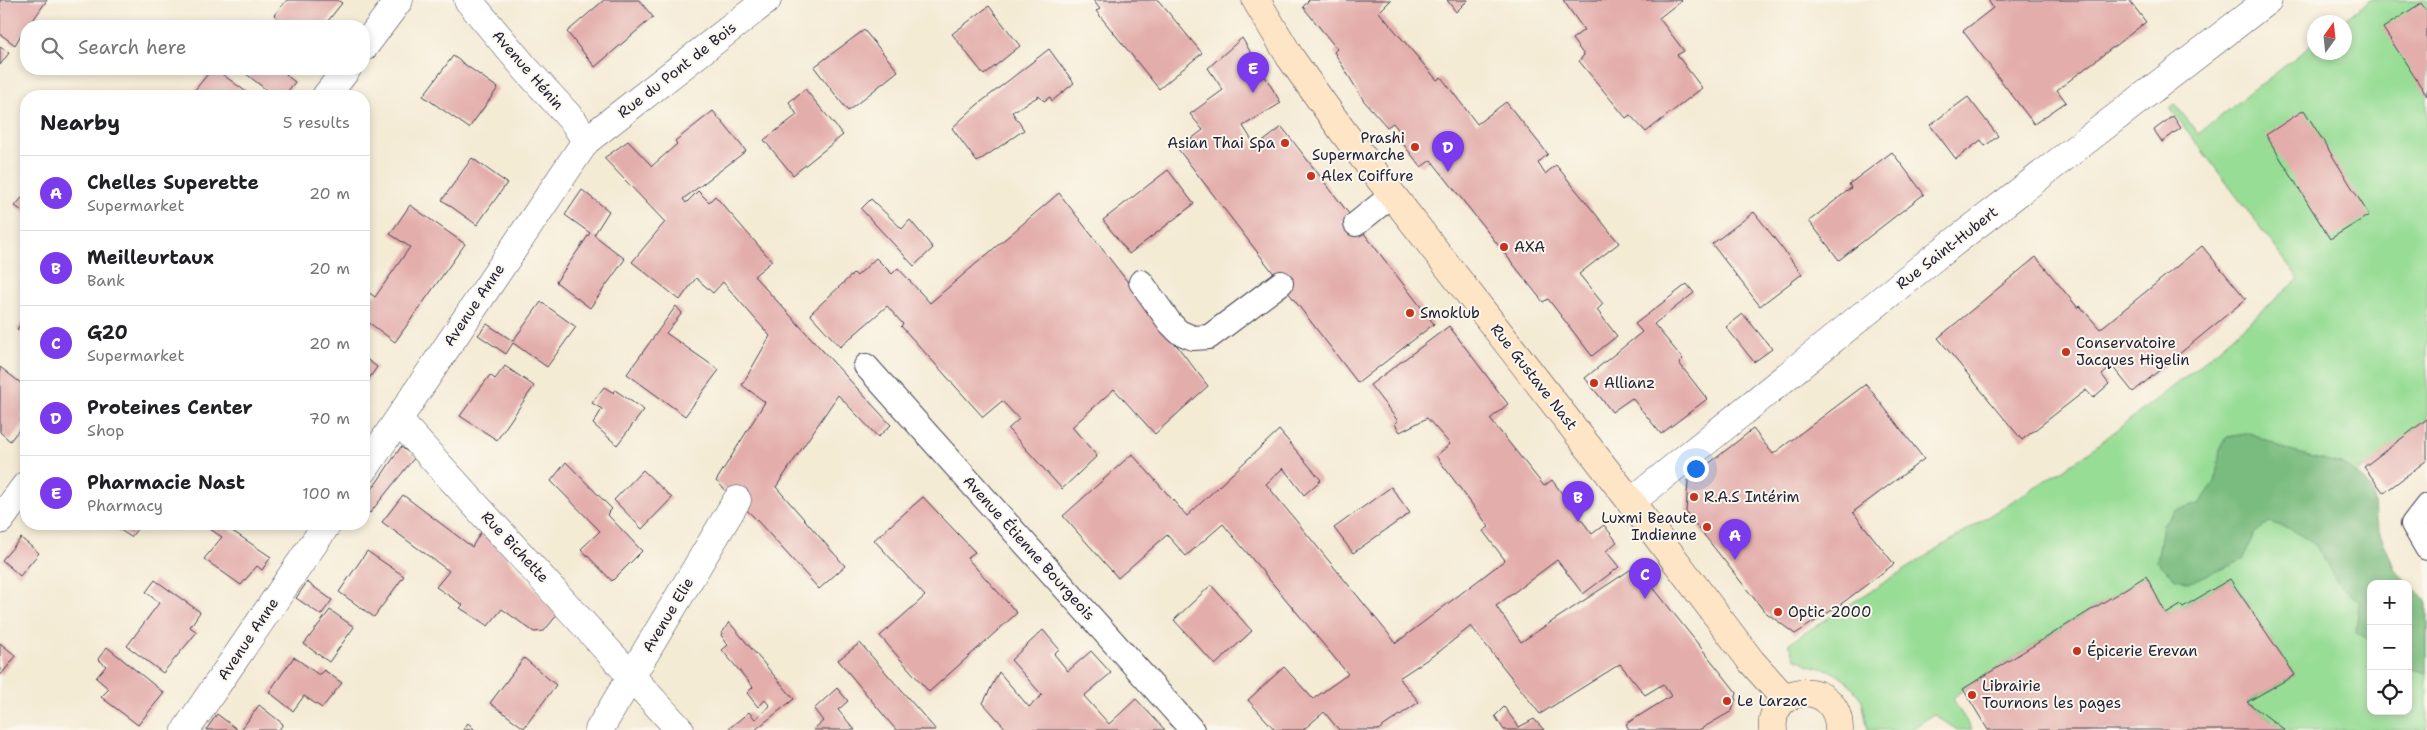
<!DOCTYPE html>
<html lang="en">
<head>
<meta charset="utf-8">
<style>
  :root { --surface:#fff; --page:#f2f2f2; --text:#202124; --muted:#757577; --line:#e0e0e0; --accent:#7c3aed }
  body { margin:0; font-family:"Shantell Sans",sans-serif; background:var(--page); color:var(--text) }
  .controls { position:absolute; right:15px; bottom:15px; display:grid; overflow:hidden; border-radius:10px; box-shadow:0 2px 8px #0003 }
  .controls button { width:45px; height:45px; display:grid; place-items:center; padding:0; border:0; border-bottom:1px solid var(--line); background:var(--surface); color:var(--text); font:25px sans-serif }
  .compass { position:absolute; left:2307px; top:15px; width:45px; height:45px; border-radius:50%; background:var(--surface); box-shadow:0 2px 8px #0003; rotate:15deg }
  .you { position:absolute; left:1695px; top:468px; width:18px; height:18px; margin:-12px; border:4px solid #fff; border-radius:50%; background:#1a73e8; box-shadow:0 0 0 8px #1a73e833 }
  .badge { display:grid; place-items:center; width:32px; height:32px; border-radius:50%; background:var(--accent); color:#fff; font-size:16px; font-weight:700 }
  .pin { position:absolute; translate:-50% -41px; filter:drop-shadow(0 1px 2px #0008) }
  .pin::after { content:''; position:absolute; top:26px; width:18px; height:15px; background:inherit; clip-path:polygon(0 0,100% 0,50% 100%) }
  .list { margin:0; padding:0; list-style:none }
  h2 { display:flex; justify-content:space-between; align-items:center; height:65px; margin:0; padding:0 20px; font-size:21px }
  h2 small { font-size:16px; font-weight:400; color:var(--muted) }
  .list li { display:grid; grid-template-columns:32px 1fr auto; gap:15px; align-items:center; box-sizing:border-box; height:75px; padding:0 20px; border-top:1px solid var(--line) }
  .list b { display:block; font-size:19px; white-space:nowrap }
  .list p { margin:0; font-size:16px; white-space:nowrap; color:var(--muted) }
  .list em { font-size:16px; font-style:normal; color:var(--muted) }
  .icon { flex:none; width:28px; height:28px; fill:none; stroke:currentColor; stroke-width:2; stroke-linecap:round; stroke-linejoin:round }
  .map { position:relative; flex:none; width:2427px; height:730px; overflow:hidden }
  .search { position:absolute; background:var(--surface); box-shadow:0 2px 8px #0003; left:20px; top:20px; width:350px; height:55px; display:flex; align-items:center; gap:12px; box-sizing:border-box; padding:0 18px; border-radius:20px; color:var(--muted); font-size:19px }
  .panel { position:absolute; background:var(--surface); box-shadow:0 2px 8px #0003; left:20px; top:90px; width:350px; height:440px; border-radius:20px }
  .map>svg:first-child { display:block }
  .green { fill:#98dd96; stroke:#5d8068 }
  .forest { fill:#7abc7f; stroke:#4e6f5d }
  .building { fill:#e3adab }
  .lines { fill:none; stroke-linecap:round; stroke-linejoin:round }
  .lane-casing { stroke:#424052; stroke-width:26 }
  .street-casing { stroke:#424052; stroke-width:29 }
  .secondary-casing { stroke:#424052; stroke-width:29 }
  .lane { stroke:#fff; stroke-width:24 }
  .street { stroke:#fff; stroke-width:28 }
  .secondary { stroke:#fee5c5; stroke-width:28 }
  .poi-dot { fill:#c8321e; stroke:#fbf7ec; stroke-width:2 }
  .labels { text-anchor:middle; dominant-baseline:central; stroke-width:4; stroke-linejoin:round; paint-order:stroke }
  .street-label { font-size:15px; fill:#22223b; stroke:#fbf7ec }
  .poi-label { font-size:15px; fill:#22223b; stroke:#fbf7ec; text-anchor:start }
</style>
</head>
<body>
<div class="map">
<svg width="2427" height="730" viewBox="0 0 2427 730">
  <rect width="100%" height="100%" fill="#fbf7ec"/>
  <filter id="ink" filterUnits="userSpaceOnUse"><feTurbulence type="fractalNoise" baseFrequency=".02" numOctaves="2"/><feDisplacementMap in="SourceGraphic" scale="10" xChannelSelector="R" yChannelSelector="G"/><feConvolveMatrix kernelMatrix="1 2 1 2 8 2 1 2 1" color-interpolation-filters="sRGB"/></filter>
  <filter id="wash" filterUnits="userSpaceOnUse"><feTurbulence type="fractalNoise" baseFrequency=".0096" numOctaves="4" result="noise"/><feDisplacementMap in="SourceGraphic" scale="20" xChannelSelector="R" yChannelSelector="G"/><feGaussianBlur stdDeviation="1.12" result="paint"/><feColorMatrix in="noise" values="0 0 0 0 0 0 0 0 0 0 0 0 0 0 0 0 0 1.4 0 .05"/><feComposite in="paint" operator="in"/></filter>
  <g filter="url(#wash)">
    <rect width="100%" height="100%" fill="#f4ebd5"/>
    <path class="green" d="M2370,0H2427V419L2316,505L2371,584V711H2408V603L2427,623V730H2285L2247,702L2295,675L2230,579L2183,607L2181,606L2166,614L2146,576L1963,689L1953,700L1972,730H1957L1933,714L1911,730H1868L1862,700L1845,679L1829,670L1809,665L1795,658L1789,643L2082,457L2195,369L2299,279L2170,108L2175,104L2198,134L2314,43V52H2344V22H2341Z"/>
    <path class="forest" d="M2250,433L2290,451L2341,464L2364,479L2374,496L2375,521L2395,570L2427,601V673L2408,668V584H2371V641L2356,633L2359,602L2336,581L2317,546L2291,529L2269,522L2254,534L2243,560L2188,583L2174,578L2157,561L2163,525L2175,511L2199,504L2215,482L2220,450L2227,437Z"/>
    <g id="blocks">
      <path class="building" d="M0,0H47L29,26H26L15,45L0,34Z
        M287,0H337L342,3L324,26H287L274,15Z
        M604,0H639L653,17L595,67L567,32Z
        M1093,0H1158L1202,53L1159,89L1096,11L1100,9Z
        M1309,0H1391L1379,12L1437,80L1441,77L1477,124L1506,102L1548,154L1538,163L1545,174L1556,165L1619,243L1579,274L1603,304L1597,310L1617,336L1592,356L1548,299L1543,302L1431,160L1421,167L1400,140L1404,137L1393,123L1387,127L1364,101L1334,52L1337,49L1303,7Z
        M1447,0H1468L1456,12Z
        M1563,0H1682L1659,18L1684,51L1677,55L1702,88L1646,132L1630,115L1626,118L1579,61L1584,55L1572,39L1584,30Z
        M1988,0H2129L2146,22L2057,90L2066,102L2034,124L1963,31L1993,8Z
        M2421,3L2427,12V96L2383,28Z
        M989,6L1020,46L984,75L952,34Z
        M864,30L898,71L848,111L814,67Z
        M1242,38L1281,103L1243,126L1256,147L1282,127L1434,324L1358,383L1178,149L1203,130L1190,114L1223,90L1208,68Z
        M0,47L9,53L0,65Z
        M1049,49L1074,83L1052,101L1050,97L1044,101L1039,96L1012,112L1024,130L977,162L952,128L977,105Z
        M453,56L498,88L469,128L423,96Z
        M212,69H215L252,96H190Z
        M240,69H290L286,75L295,82L284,96H274Z
        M805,89L843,135L793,175L764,140L797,115L789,102Z
        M1968,97L1998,136L1985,146L1981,140L1956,159L1930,125Z
        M2304,110L2369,215L2330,239L2266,135Z
        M713,111L746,151L683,199L686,203L698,191L709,202L715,196L772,261L754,276L891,425L878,437L838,395L776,487L845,566L819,589L754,517L716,481L765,402L742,385L770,336L723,282L713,293L696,278L680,300L632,262L665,222L604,158L628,141L652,166L677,144L675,141Z
        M2173,116L2181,128L2162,142L2154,130Z
        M1892,152L1924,194L1839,260L1809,221L1851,188L1849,184Z
        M472,158L507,183L477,225L442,200Z
        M1168,170L1194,204L1129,254L1103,220Z
        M582,190L609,211L594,235L625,259L590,308L556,282L590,233L565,215Z
        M26,193V211L25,213L15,206Z
        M1059,193L1208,386L1155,434L1114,389L1072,427L1097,456L1062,489L1008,429L1019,419L1002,401L983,417L901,326L903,324L887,306L840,347L810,314L854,273L857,276L876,258L892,274L898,268L930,303Z
        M871,199L902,229L910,220L933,248L914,266L861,209Z
        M410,205L465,244L395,342L364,319V289L375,297L410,247L390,234Z
        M1754,212L1802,274L1760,306L1712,244Z
        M2202,246L2246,299L2133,392L2112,366L2102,375L2109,384L2093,398L2086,390L2022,440L1938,338L2036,257L2078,308L2080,306L2100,329Z
        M1687,284L1694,293L1654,324L1683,359L1679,363L1707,399L1661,434L1632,398L1612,412L1585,378L1642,332L1635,324Z
        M541,302L576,327L547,367L513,343L506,354L478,335L487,324L513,341Z
        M676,306L682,313L666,333L719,370L685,416L627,374Z
        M1743,314L1772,349L1754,362L1726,327Z
        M26,317V337L17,329Z
        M1449,326L1508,404L1490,419L1544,486L1552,480L1592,534L1604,525L1617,542L1606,551L1619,567L1583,594L1557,560L1496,606L1521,642L1636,566L1737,693L1732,711L1699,730H1629L1626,724L1671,696L1663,684L1645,695L1620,664L1540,714L1471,626L1440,651L1399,678L1419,702L1378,730H1339L1324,712L1303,730H1275L1248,700L1284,667L1313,699L1348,674L1223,524L1186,556L1167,535L1118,578L1063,516L1132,454L1187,516L1279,430L1321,480L1304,495L1283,468L1266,484L1396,643L1505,560L1483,531L1489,527L1436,456L1450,444L1427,418L1400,432L1395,424L1398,421L1370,385Z
        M364,357L377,367L364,386Z
        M505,366L534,386L497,440L460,416L490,375L495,379Z
        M0,367L26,387V408L21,416L26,421L10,441L0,432Z
        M1866,384L1924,459L1853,512L1894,564L1837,607L1795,634L1764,611L1686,512L1688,480L1753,429L1773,454Z
        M604,387L614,393L615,390L644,410L617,445L593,424L602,409L592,403Z
        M2427,419V460L2384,493L2364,467Z
        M401,447L415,457L370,513L364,509V501Z
        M566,462L612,509L607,514L642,551L612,581L581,549L600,531L551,481Z
        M643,470L672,498L642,529L614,500Z
        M1391,487L1410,513L1353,553L1334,528Z
        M403,495L472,547L482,530L557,615L544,631L534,632L502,609L488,626L460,608L463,605L436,587L449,571L382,522Z
        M923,497L975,552L967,558L1017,613L929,692L880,636L925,596L874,540Z
        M111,524H141L131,537Z
        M202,524H222L271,557L262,570L257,566L241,585L204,559L222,537Z
        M21,538L39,553L20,576L2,560Z
        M367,551L404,576L374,617L339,592Z
        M2146,576L2166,614L2181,605L2183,607L2230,579L2295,675L2247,702L2285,730H1988L1963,689Z
        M155,580L200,612L190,627L197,632L163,673L127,646L159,603L146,592Z
        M307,582L332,600L321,615L296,598Z
        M1211,585L1252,631L1215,665L1174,620Z
        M330,610L354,627L329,662L304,644Z
        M729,622L794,699L755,730H727L749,712L755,719L770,706L765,700L758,707L747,693L753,687L722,650L728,645L721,635Z
        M1043,630L1059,649L1054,654L1068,671L1091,651L1111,673L1084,696L1109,724L1136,699L1165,730H1007L983,703L999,672L1029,707L1042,695L1011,660Z
        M0,643L16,656L0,676Z
        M860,643L936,730H896L838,660Z
        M107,647L164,693L138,725L101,697L109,689L96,678L106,666L98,659Z
        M294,657L319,675L324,670L342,683L322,708L304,696L293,711L269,692Z
        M524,658L556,685L524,728L490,703Z
        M837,688L848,701L838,710L855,730H813L823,721L814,709Z
        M259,705L283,724L279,730H241Z
        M1504,707L1519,727L1534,719L1544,730H1504L1495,716Z
        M217,714L238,730H206Z
        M468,723L475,730H463Z"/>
    </g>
  </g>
  <g filter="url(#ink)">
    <use href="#blocks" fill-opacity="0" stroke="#424052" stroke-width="1"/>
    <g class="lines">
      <g class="lane-casing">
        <path id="lane" d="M1356,224L1392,195
          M1141,282L1170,323L1179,332L1193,338L1209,337L1281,283
          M866,366L1192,730
          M2427,506L2413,524L2427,548"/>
      </g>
      <g class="street-casing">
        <path id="street" d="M468,0L525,68L574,122L586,141
          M364,47L399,0
          M326,96L347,69
          M398,420L680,730
          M364,470L586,141L767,0
          M1631,502L1931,260L2268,0
          M0,520L26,485
          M186,730L327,524
          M599,730L737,500"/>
      </g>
      <g class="secondary-casing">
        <path id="secondary" d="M1256,0L1290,57L1344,133L1631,502L1751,661L1785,699
          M1773,730C1768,682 1839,678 1839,730"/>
      </g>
      <use href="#lane" class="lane"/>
      <use href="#street" class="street"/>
      <use href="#secondary" class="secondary"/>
    </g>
  </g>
  <g class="poi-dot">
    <circle cx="1285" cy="143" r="5"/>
    <circle cx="1415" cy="147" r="5"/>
    <circle cx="1311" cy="176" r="5"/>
    <circle cx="1504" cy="247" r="5"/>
    <circle cx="1410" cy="313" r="5"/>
    <circle cx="2066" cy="352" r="5"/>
    <circle cx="1594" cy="383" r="5"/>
    <circle cx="1694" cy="497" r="5"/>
    <circle cx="1707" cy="527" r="5"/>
    <circle cx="1778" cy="612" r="5"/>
    <circle cx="2077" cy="651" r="5"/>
    <circle cx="1972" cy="695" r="5"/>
    <circle cx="1727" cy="701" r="5"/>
  </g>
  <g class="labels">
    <g class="street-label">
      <text transform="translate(528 70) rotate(49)">Avenue Hénin</text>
      <text transform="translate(677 70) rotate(-38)">Rue du Pont de Bois</text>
      <text transform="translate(1947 248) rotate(-38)">Rue Saint-Hubert</text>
      <text transform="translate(474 305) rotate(-56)">Avenue Anne</text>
      <text transform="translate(1534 377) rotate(52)">Rue Gustave Nast</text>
      <text transform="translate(515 547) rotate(47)">Rue Bichette</text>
      <text transform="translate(1029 548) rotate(48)">Avenue Étienne Bourgeois</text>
      <text transform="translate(668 615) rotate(-59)">Avenue Elie</text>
      <text transform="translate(248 639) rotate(-56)">Avenue Anne</text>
    </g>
    <g class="poi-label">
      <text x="1405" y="138" text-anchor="end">Prashi<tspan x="1405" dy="17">Supermarche</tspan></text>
      <text x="1275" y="143" text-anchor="end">Asian Thai Spa</text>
      <text x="1321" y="176">Alex Coiffure</text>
      <text x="1514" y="247">AXA</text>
      <text x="1420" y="313">Smoklub</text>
      <text x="2076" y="343">Conservatoire<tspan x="2076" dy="17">Jacques Higelin</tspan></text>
      <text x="1604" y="383">Allianz</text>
      <text x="1704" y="497">R.A.S Intérim</text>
      <text x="1697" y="518" text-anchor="end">Luxmi Beaute<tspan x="1697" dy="17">Indienne</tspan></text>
      <text x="1788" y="612">Optic 2000</text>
      <text x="2087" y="651">Épicerie Erevan</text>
      <text x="1982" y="686">Librairie<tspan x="1982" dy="17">Tournons les pages</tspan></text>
      <text x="1737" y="701">Le Larzac</text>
    </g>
  </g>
</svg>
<div class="controls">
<button>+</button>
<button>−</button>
<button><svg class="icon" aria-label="locate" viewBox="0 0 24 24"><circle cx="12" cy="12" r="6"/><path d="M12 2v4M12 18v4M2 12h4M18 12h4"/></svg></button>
</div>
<svg class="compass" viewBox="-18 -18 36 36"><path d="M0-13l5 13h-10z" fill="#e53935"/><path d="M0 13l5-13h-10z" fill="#757577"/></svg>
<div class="you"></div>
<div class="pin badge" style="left:1735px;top:560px">A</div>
<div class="pin badge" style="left:1578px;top:522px">B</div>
<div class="pin badge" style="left:1645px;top:599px">C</div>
<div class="pin badge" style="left:1448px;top:172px">D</div>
<div class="pin badge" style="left:1253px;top:93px">E</div>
<div class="search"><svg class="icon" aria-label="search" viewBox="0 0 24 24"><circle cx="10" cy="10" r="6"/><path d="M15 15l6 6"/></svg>Search here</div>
<section class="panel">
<h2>Nearby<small>5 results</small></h2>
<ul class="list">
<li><span class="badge">A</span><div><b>Chelles Superette</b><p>Supermarket</p></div><em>20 m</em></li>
<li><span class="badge">B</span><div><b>Meilleurtaux</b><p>Bank</p></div><em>20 m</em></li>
<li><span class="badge">C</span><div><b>G20</b><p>Supermarket</p></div><em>20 m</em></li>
<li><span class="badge">D</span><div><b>Proteines Center</b><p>Shop</p></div><em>70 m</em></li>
<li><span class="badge">E</span><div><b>Pharmacie Nast</b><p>Pharmacy</p></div><em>100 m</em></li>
</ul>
</section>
</div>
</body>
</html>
